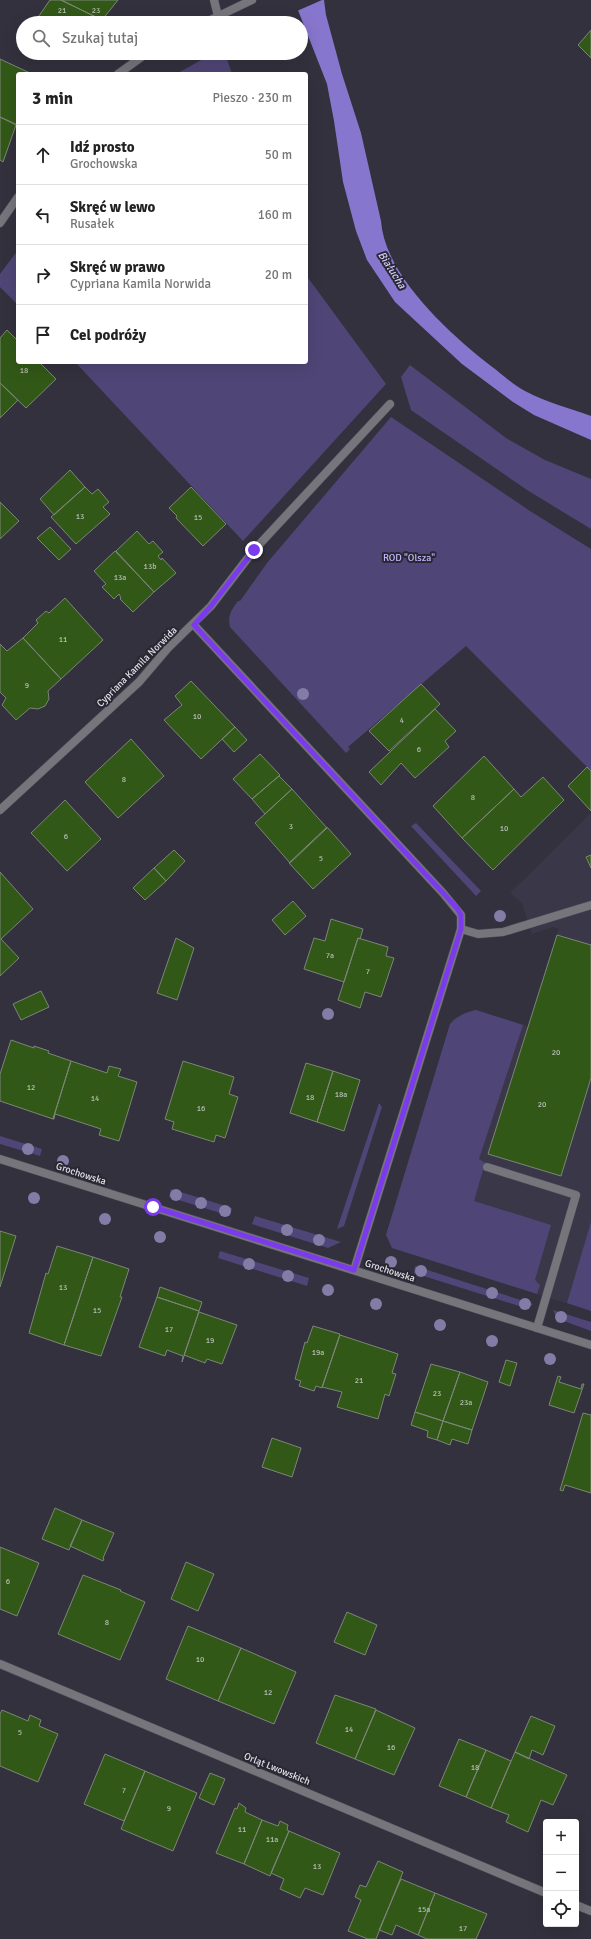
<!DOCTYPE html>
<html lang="pl">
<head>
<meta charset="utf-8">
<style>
  :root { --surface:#fff; --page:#f6f6f6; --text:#222; --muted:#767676; --line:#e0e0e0 }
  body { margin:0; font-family:Signika,sans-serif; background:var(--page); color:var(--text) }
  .controls { position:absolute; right:12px; bottom:12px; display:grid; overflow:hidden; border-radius:4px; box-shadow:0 4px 16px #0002 }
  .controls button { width:36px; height:36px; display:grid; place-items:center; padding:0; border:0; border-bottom:1px solid var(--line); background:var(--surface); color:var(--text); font:20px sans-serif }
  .stop { position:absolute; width:12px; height:12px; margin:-9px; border:3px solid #7c3aed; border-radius:50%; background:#fff }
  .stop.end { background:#7c3aed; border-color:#fff; box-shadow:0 1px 4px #0008 }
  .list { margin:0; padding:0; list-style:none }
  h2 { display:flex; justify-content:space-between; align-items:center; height:52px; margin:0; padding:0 16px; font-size:17px }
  h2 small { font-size:13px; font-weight:400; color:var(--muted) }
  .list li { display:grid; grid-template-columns:26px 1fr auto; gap:12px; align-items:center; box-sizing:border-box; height:60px; padding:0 16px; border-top:1px solid var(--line) }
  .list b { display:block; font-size:15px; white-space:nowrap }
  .list p { margin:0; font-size:13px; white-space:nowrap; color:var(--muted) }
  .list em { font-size:13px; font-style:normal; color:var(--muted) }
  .icon { flex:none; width:22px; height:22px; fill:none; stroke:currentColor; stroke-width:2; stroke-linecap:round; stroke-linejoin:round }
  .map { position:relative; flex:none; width:591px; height:1939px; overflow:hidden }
  .search { position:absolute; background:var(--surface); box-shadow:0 4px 16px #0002; left:16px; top:16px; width:292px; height:44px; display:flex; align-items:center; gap:10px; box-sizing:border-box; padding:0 14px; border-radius:22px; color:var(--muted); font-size:15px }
  .panel { position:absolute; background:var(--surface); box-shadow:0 4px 16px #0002; left:16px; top:72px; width:292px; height:292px; border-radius:4px }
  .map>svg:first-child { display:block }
  .built { fill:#3a3749 }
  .green { fill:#4f4677 }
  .water { fill:#8776cd }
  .pier { fill:#32313d }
  .building { fill:#325817; stroke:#7d8579 }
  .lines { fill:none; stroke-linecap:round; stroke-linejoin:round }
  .service-casing { stroke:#4e4d58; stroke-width:9 }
  .minor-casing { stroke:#4e4d58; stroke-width:9 }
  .service { stroke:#76757b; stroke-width:8 }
  .minor { stroke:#76757b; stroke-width:8 }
  .tree { fill:#827ca7 }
  .route { stroke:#7c3aed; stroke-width:5 }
  .labels { text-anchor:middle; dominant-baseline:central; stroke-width:4; stroke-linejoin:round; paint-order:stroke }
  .number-label { font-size:8px; fill:#b5beb4 }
  .park-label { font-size:10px; fill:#c4b9fd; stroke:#282732 }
  .street-label { font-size:10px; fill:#e1e0e8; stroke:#282732 }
  .water-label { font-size:11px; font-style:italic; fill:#d4cefc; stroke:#282732 }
</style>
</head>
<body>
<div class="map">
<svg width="591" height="1939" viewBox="0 0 591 1939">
  <rect width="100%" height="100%" fill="#32313d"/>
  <path class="built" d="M591,813V1311L392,1248L386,1235L450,1024L454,1019L463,1014L476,1010L528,1026L559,929L553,927L532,934L522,903L510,893Z"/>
  <path class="green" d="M214,53H225L232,74H176Z
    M18,250V305L0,287V274Z
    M306,275L386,384L243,541L75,362H306Z
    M410,365L506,438L545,460L591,479V529L527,490L411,410L401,377Z
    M391,417L530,511L591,549V771L466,646L348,747L350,749L346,753L230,627C227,616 232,609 238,601H240L267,563Z
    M416,823L481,891L476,896L411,826Z
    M476,1010L523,1025L479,1159L485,1163L474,1201L551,1225L535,1280L540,1285L537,1294L392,1248L386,1235L450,1024C457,1016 466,1012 476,1010Z
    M379,1103L382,1107L344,1226L337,1229Z
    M0,1136L42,1149L40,1156L0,1144Z
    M171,1189L232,1208L230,1216L169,1197Z
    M255,1216L341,1242L328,1248L252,1224Z
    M591,1222V1311L567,1303Z
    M220,1251L309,1278L307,1286L218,1258Z
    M415,1266L533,1304L529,1307H522L414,1273Z
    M553,1310L591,1322V1331L561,1320L557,1318Z"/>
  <path class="water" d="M294,0H324L326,15L342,74L361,133L381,221C385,276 450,334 491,366C502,374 513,385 525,391C546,402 569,408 591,416V440L534,415L513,402L462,364L395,302L367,260L356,231L343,182L334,121L327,84Z"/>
  <path class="pier" d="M292,0H322L297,11Z"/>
  <path class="building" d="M50,0H61L102,20L99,23H34Z
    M61,0H118L102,20Z
    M591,30V58L578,45Z
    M66,53H76L72,57Z
    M0,59L32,74H18V125L0,117Z
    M0,117L16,125L3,162L0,160Z
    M7,330L18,341V362H39L56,379L26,408L0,383V338Z
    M0,383L18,400L0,418Z
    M70,470L85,487L54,515L40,499Z
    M85,487L92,494L98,489L109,502L103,507L110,514L76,544L51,517Z
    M191,487L226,524L203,546L176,518L177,516L169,508Z
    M0,502L19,521L0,539Z
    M50,527L71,549L59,560L37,538Z
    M137,531L149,544L153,541L163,552L158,556L161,560L162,558L176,573L154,592L116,551Z
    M115,551L154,592L133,612L120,599L121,598L119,594L114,599L102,587L106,584L94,571Z
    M65,598L103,640L61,679L23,638L38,623L36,620L46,611L49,613Z
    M23,638L61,679L48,691L49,699L45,706L38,709L30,708L16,720L2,705L6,698L0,692V644L7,651Z
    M191,681L235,727L201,759L164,720L182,705L175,696Z
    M421,684L440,704L389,751L369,731Z
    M435,709L456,731L445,741L449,747L415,778L401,763L381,785L369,772Z
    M235,727L247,740L234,752L222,739Z
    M131,739L164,776L118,818L85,782Z
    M260,754L280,775L252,799L233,779Z
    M484,756L514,789L462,838L433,806Z
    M587,767L591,771V811L568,786Z
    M279,776L292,789L265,814L252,799Z
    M543,777L564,800L493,870L462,838L514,789L521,797Z
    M292,789L327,828L290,863L255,823Z
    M65,800L101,839L67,871L31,833Z
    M327,827L351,854L313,889L289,863Z
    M174,850L185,861L166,881L154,868Z
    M591,855V868L586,857Z
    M154,868L166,881L145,900L133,888Z
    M0,872L33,909L1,939L19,958L0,976Z
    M293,901L306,916L285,935L272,920Z
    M331,919L363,929L360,939L358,938L344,982L304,969L314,938L325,941Z
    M557,935L591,945V1078L561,1176L488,1154Z
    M176,938L194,948L177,1000L157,993Z
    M358,938L388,947L386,956L394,958L381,997L365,992L360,1008L338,1000Z
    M41,991L49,1007L21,1020L13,1004Z
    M11,1040L34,1048V1046L49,1051L48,1053L71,1061L53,1119L0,1101V1074Z
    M71,1061L107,1073L109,1066L121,1069L118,1076L137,1082L119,1141L99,1135L101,1129L55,1114L54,1119H53Z
    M183,1061L234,1077L229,1094L238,1097L225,1138L216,1135L214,1142L172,1129L174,1122L165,1119Z
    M306,1063L333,1071L317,1122L290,1113Z
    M333,1071L360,1080L344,1131L317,1122Z
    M0,1231L16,1236L0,1287Z
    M57,1246L93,1257L64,1345L29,1333L46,1273L48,1274Z
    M93,1257L129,1269L120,1297H122L101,1356L64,1345Z
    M160,1287L202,1302L199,1311L157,1297Z
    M157,1297L199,1311L182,1362L183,1356L167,1350L165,1356L139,1347Z
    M199,1312L237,1325L222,1364L207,1359L205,1363L184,1355Z
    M313,1326L340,1334L322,1388L316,1386L314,1391L299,1386L301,1381L295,1379L305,1342L307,1343Z
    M340,1335L398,1354L392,1373L396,1374L389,1396L385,1394L378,1419L337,1407L342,1392L322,1387Z
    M506,1360L517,1363L510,1386L499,1382Z
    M431,1364L460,1372L443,1421L415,1412Z
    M460,1372L488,1382L472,1430L443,1421Z
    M558,1376L561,1377L559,1382L581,1389L582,1384H584L574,1413L549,1405Z
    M415,1412L443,1421L437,1440L427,1437L428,1431L411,1425Z
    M583,1413L591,1415V1493L565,1485L563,1491L560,1490Z
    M443,1421L472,1430L468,1444L452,1439L450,1445L437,1440Z
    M272,1438L301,1448L292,1477L262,1467Z
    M55,1508L82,1520L69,1550L42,1539Z
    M82,1520L114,1533L103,1558L104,1559L103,1561L70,1546Z
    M0,1547L39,1563L17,1616L0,1609Z
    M186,1562L214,1574L198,1611L171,1599Z
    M83,1575L121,1590L120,1591L145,1602L120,1660L58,1634Z
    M347,1612L377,1625L365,1655L334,1642Z
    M188,1626L241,1648L218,1701L166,1679Z
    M241,1648L296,1672L274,1724L218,1701Z
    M335,1695L376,1709L355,1759L316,1743Z
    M2,1710L28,1721L30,1715L41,1720L39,1726L58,1734L38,1782L0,1766V1714Z
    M376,1710L415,1728L394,1775L355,1759Z
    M531,1716L555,1726L543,1755L532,1750L529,1759L515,1752Z
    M459,1739L486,1750L466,1797L439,1786Z
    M486,1750L511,1761L491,1808L466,1797Z
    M515,1752L567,1775L553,1805L541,1800L528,1832L506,1822L509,1815L491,1808Z
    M105,1754L145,1771L124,1821L84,1804Z
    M145,1771L197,1793L173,1851L121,1829Z
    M210,1773L225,1779L214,1805L199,1798Z
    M239,1803L246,1808L245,1812L262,1820L244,1864L216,1853L235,1808L237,1809Z
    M262,1820L278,1826L280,1821L288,1825L287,1830L289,1831L270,1876L244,1864Z
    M289,1831L340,1853L323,1895L305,1888L300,1898L280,1889L284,1879L271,1873Z
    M378,1861L403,1872L376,1939H368L348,1931L361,1900L355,1897L360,1885L366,1887Z
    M401,1879L435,1893L418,1935L396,1925L392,1935L379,1930Z
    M435,1893L487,1914L476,1939H427L418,1935Z"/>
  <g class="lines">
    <g class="service-casing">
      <path id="service" d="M461,929L478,934L503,932L591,905
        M487,1167L576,1195L537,1328"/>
    </g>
    <g class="minor-casing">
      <path id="minor" d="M214,0L218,16
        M204,23L252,0
        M118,74L147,53
        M0,223L18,197
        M194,625L443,893L461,915V929L354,1270
        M0,810L139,682L168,648L211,606L254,550L390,404
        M0,1159L591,1345
        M0,1664L546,1893
        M576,1905L591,1911"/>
    </g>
    <use href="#service" class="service"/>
    <use href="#minor" class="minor"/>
  </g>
  <g class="tree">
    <circle cx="303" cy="694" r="6"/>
    <circle cx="500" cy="916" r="6"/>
    <circle cx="328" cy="1014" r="6"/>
    <circle cx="28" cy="1149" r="6"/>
    <circle cx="63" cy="1161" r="6"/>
    <circle cx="176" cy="1195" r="6"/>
    <circle cx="34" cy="1198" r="6"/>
    <circle cx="201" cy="1203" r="6"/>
    <circle cx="225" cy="1211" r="6"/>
    <circle cx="105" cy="1219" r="6"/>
    <circle cx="287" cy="1230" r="6"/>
    <circle cx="160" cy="1237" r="6"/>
    <circle cx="319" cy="1240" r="6"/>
    <circle cx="391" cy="1262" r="6"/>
    <circle cx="249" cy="1264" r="6"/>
    <circle cx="421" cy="1271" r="6"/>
    <circle cx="288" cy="1276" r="6"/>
    <circle cx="328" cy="1290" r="6"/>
    <circle cx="492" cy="1293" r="6"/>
    <circle cx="376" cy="1304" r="6"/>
    <circle cx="525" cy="1304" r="6"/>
    <circle cx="561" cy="1317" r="6"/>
    <circle cx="440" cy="1325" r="6"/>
    <circle cx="492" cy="1341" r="6"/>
    <circle cx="550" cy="1359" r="6"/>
  </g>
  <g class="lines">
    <path class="route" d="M153,1207L354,1270L461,929V915L457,908L194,625L211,606L254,550"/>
  </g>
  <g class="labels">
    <g class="number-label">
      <text x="62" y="10">21</text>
      <text x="96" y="10">23</text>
      <text x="24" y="370">18</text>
      <text x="80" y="516">13</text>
      <text x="198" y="517">15</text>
      <text x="150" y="566">13b</text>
      <text x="120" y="577">13a</text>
      <text x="63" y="639">11</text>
      <text x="27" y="685">9</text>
      <text x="197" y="716">10</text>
      <text x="402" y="720">4</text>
      <text x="419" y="749">6</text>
      <text x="124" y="779">8</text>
      <text x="473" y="797">8</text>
      <text x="291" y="826">3</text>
      <text x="504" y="828">10</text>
      <text x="66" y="836">6</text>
      <text x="321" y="858">5</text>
      <text x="330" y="955">7a</text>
      <text x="368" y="971">7</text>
      <text x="556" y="1052">20</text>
      <text x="31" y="1087">12</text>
      <text x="341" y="1094">18a</text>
      <text x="310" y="1097">18</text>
      <text x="95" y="1098">14</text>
      <text x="542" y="1104">20</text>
      <text x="201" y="1108">16</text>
      <text x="63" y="1287">13</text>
      <text x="97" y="1310">15</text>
      <text x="169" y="1329">17</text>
      <text x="210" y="1340">19</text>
      <text x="318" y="1352">19a</text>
      <text x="359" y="1380">21</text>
      <text x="437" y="1393">23</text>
      <text x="466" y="1402">23a</text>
      <text x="8" y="1581">6</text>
      <text x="107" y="1622">8</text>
      <text x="200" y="1659">10</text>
      <text x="268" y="1692">12</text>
      <text x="349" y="1729">14</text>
      <text x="20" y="1732">5</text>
      <text x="391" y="1747">16</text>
      <text x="475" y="1767">18</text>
      <text x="124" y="1790">7</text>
      <text x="169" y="1808">9</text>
      <text x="242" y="1829">11</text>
      <text x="272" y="1839">11a</text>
      <text x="317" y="1866">13</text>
      <text x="424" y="1909">15a</text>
      <text x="463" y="1928">17</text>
    </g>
    <g class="park-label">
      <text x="409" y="558">ROD "Olsza"</text>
    </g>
    <g class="street-label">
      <text transform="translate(137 667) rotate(-45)">Cypriana Kamila Norwida</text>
      <text transform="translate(81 1174) rotate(18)">Grochowska</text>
      <text transform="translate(390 1271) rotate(18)">Grochowska</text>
      <text transform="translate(277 1769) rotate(22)">Orląt Lwowskich</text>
    </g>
    <g class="water-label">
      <text transform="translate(392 270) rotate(57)">Białucha</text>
    </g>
  </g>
</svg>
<div class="controls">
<button>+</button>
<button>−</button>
<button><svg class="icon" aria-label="locate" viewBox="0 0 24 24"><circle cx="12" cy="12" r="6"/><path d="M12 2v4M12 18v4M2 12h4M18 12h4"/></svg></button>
</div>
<div class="stop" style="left:153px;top:1207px"></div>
<div class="stop end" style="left:254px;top:550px"></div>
<div class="search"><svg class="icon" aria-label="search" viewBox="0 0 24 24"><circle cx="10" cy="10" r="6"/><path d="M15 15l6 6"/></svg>Szukaj tutaj</div>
<section class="panel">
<h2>3 min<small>Pieszo · 230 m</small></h2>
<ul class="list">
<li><svg class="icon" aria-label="ahead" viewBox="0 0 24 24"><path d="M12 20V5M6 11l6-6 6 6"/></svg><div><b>Idź prosto</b><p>Grochowska</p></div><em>50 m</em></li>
<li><svg class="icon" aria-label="left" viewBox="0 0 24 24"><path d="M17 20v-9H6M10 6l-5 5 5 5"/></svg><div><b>Skręć w lewo</b><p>Rusałek</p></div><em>160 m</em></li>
<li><svg class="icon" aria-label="right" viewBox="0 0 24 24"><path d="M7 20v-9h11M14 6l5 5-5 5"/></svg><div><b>Skręć w prawo</b><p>Cypriana Kamila Norwida</p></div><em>20 m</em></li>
<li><svg class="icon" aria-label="arrive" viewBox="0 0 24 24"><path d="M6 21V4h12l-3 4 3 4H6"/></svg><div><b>Cel podróży</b></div></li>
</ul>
</section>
</div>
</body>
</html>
